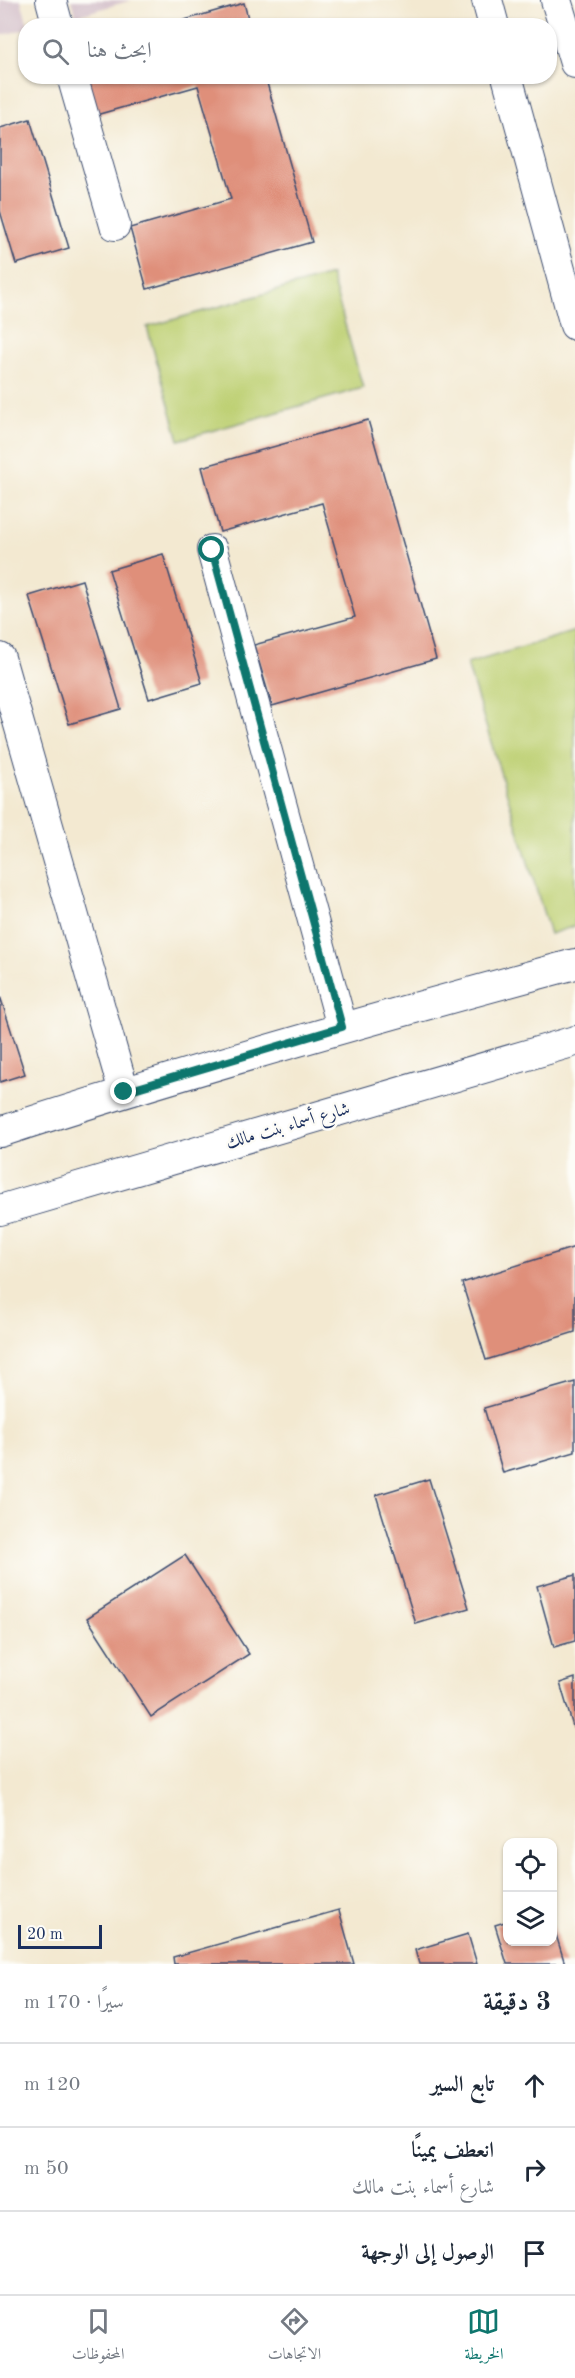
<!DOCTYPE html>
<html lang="ar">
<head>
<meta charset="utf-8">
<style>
  :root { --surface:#fff; --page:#f6f6f7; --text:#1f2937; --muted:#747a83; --line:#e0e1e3; --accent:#0f766e }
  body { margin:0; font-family:"Old Standard TT",Amiri,serif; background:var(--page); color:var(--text); direction:rtl }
  .controls { position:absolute; right:18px; bottom:18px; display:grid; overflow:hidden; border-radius:12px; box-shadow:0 2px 4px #0004 }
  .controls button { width:54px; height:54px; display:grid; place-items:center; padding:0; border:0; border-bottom:2px solid var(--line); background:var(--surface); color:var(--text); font:30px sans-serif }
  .scale { position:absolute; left:18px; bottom:15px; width:84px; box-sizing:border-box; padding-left:6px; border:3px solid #1b2f5e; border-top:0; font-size:16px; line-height:21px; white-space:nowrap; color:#1b2f5e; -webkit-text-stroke:4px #fdfcf7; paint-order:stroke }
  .stop { position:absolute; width:18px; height:18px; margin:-14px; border:4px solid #0f766e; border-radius:50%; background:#fff }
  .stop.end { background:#0f766e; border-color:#fff; box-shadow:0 2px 6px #0008 }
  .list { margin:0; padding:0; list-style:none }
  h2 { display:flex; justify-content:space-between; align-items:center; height:78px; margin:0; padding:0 24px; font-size:26px }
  h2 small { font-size:20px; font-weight:400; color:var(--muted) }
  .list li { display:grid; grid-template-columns:39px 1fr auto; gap:18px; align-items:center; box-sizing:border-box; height:84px; padding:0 24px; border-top:2px solid var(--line) }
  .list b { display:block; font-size:22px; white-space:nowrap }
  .list p { margin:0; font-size:20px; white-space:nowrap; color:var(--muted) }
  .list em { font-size:20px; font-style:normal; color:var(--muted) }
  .icon { flex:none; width:33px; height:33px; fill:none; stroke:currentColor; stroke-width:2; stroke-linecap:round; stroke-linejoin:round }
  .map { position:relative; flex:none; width:575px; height:1964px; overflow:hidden; direction:ltr }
  .search { position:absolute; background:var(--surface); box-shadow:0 2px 4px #0004; left:18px; right:18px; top:18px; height:66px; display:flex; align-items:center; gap:15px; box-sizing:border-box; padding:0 21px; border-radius:24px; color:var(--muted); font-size:22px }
  .sheet { height:330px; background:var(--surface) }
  nav { display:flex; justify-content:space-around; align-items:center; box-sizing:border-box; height:84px; border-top:2px solid var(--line); background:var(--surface); font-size:16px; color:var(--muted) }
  nav a { display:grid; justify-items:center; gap:3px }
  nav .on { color:var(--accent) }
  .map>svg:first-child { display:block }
  .industrial { fill:#d2bdc8 }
  .green { fill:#bed073; stroke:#6c8068; stroke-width:1.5 }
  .building { fill:#df8f7a }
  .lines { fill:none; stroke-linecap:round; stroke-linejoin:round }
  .minor-casing { stroke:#3b4b6f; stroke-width:32 }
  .minor { stroke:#fff; stroke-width:30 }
  .route { stroke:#0f766e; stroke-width:8 }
  .labels { text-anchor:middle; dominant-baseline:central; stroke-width:5; stroke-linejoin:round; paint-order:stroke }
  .street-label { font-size:18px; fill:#1b2f5e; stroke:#fdfcf7 }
</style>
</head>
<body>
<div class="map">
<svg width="575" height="1964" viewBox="0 0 575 1964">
  <rect width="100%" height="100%" fill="#fdfcf7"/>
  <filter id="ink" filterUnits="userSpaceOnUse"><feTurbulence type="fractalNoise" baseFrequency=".0167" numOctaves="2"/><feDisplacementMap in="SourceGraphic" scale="12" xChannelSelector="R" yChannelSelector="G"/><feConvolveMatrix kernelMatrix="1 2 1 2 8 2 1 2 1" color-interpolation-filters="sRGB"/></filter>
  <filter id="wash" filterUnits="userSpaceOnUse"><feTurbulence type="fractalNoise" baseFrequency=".008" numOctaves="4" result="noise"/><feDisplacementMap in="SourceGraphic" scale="24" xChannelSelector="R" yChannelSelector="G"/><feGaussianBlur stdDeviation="1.35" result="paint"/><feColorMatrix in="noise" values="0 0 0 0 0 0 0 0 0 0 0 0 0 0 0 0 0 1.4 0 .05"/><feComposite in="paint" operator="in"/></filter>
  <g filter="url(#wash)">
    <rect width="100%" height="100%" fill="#f3e9d1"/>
    <path class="industrial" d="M0,0H21L28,25L26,26L25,29L0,36Z
      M71,0H132L76,16Z"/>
    <path class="green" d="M331,275L363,388L179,440L147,327Z
      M575,631V926L550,934L467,664Z"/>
    <g id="blocks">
      <path class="building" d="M244,3L250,26H167V25Z
        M85,76H265L312,242L147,289L130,228L231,199L198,86L96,115Z
        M30,119L69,248L16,264L0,211V128Z
        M368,420L436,659L272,706L254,645L355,617L322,503L220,532L202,467Z
        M163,554L202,683L149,699L109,570Z
        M82,580L121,709L69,724L29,596Z
        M0,996L25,1074L0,1082Z
        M575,1247V1332L486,1360L462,1283Z
        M575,1382V1452L503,1473L484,1408Z
        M429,1479L469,1608L416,1624L376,1495Z
        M185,1555L249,1654L151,1717L87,1618Z
        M575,1575V1641L554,1647L537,1586Z
        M575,1678V1730H574L560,1683Z
        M339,1910L354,1964H174L173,1957Z
        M508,1921V1942H552L553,1925L565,1964H507L495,1925Z
        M468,1934L477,1964H419L415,1950Z"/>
    </g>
  </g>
  <g filter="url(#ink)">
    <use href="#blocks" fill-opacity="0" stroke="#3b4b6f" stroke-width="1.5"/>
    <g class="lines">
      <g class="minor-casing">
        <path id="minor" d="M51,0L58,26
          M487,0L494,26
          M556,0L575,63
          M72,76L115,225
          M507,76L575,325
          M212,550L342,1027
          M0,658L124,1092
          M0,1132C190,1070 382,1016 575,964
          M0,1210L575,1041"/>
      </g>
      <use href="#minor" class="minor"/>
    </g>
  </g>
  <g class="lines" filter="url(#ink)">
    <path class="route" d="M124,1092L342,1027L212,550"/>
  </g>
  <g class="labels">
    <g class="street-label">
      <text transform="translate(288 1126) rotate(-16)">شارع أسماء بنت مالك</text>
    </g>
  </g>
</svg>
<div class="controls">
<button><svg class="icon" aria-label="locate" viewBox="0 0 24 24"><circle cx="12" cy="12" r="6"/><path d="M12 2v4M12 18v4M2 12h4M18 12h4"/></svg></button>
<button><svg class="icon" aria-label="layers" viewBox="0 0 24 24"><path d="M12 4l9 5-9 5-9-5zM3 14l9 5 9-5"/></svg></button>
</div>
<div class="scale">20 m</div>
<div class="stop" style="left:212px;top:550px"></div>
<div class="stop end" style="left:124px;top:1092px"></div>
<div class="search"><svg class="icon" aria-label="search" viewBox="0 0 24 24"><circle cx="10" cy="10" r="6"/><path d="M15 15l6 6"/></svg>ابحث هنا</div>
</div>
<section class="sheet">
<h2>3 دقيقة<small>سيرًا · 170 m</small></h2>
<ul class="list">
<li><svg class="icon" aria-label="ahead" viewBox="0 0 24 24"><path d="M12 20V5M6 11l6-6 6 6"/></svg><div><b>تابع السير</b></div><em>120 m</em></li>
<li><svg class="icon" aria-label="right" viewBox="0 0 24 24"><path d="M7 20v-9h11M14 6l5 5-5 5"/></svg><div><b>انعطف يمينًا</b><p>شارع أسماء بنت مالك</p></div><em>50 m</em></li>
<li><svg class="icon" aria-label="arrive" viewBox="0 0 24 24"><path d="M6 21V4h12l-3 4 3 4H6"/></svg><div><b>الوصول إلى الوجهة</b></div></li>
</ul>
</section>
<nav>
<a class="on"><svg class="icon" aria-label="map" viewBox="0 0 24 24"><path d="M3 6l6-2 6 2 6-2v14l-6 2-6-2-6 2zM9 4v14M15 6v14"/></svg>الخريطة</a>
<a><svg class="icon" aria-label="directions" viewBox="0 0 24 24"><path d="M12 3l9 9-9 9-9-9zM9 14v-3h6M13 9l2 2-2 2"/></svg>الاتجاهات</a>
<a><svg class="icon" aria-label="saved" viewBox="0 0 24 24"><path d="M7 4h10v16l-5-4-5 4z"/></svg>المحفوظات</a>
</nav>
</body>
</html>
